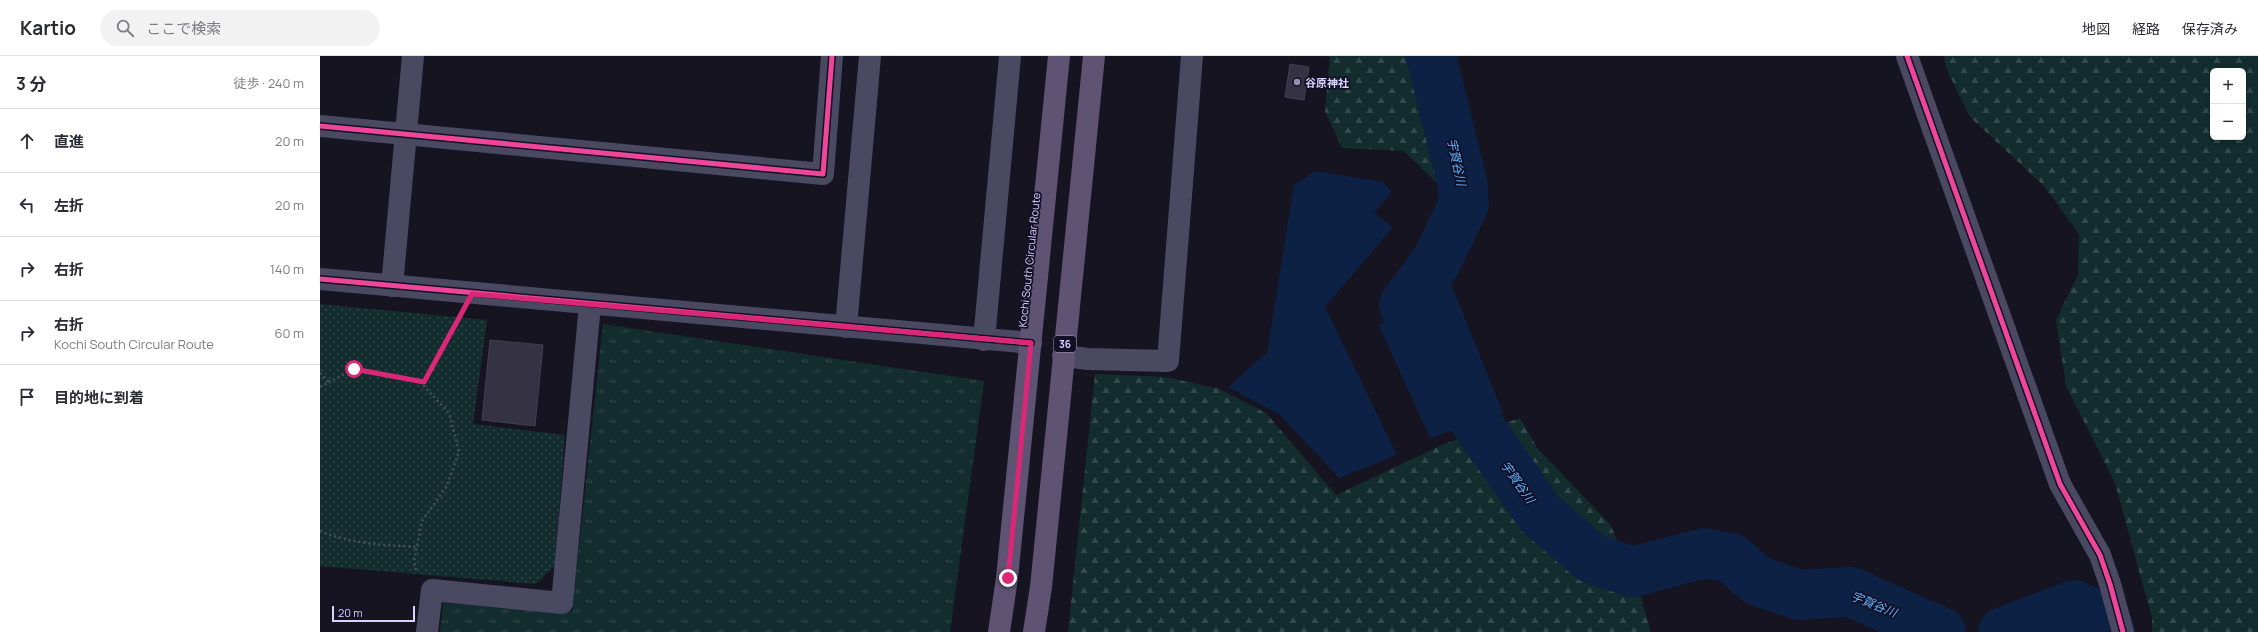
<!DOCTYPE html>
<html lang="ja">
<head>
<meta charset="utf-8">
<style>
  :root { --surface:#fff; --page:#f2f2f3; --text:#2b2b33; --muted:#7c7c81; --line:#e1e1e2 }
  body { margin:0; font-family:Manrope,"Noto Sans JP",sans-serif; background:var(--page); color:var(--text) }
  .controls { position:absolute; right:12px; top:12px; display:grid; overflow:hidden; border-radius:6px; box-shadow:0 2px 6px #0003 }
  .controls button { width:36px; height:36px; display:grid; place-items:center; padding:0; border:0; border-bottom:1px solid var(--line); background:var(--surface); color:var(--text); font:20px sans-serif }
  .scale { position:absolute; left:12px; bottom:10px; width:83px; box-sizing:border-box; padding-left:4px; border:2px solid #d9d4ff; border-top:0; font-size:11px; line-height:14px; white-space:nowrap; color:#d9d4ff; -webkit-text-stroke:3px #130f26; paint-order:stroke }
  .stop { position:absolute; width:12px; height:12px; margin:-9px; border:3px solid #db2777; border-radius:50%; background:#fff }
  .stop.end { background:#db2777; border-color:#fff; box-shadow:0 1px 4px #0008 }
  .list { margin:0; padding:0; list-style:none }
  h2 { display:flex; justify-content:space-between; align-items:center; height:52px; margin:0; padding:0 16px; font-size:17px }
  h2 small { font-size:13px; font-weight:400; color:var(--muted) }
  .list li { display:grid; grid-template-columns:26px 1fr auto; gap:12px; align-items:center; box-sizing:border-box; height:64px; padding:0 16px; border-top:1px solid var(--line) }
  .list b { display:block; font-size:15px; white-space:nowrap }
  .list p { margin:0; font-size:13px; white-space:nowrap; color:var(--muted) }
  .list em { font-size:13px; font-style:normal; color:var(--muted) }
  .icon { flex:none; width:22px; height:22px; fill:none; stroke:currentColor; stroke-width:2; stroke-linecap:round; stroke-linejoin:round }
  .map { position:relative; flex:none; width:1938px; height:576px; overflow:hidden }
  header { display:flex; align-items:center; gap:24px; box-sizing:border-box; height:56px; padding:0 20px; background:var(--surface); border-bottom:1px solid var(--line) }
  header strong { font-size:19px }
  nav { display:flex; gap:22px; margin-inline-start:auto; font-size:14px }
  .search { width:280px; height:36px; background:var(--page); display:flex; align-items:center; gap:10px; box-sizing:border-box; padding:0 14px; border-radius:22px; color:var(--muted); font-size:15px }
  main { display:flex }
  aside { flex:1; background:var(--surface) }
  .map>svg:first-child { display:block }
  .grass { fill:url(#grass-tufts) }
  .forest { fill:url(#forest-firs); fill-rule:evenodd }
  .park { fill:url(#park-dots) }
  .water { fill:#0d2144 }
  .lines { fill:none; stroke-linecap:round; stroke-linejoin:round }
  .river { stroke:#0d2144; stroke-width:50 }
  .building { fill:#343243; stroke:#433f54 }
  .path { stroke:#44505f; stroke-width:2.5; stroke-dasharray:2 3; stroke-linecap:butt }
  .minor { stroke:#4a4962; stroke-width:22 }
  .tertiary { stroke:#4a4962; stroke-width:22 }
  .primary { stroke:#5e5373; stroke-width:22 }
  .cycleway-casing { stroke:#130f26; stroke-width:8 }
  .cycleway { stroke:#ed469a; stroke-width:5 }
  .route { stroke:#db2777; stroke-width:5 }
  .poi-dot { fill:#9591b1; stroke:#130f26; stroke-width:1.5 }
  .labels { text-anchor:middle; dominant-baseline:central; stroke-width:3.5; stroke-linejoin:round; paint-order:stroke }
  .shield { fill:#130f26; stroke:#9e99be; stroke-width:1 }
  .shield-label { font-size:10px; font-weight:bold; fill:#d9d4ff }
  .poi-label { font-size:11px; font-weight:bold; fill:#d9d4ff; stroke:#130f26; text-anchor:start }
  .street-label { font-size:11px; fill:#d9d4ff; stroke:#130f26 }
  .water-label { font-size:12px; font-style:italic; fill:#62b6ff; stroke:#130f26 }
</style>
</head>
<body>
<header>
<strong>Kartio</strong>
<div class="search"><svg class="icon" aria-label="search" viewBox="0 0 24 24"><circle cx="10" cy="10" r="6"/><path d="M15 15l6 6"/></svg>ここで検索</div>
<nav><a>地図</a><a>経路</a><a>保存済み</a></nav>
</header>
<main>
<aside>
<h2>3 分<small>徒歩 · 240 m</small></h2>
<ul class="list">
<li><svg class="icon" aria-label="ahead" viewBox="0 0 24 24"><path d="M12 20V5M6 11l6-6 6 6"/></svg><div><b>直進</b></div><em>20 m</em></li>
<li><svg class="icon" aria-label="left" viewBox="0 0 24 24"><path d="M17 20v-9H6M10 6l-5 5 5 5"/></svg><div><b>左折</b></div><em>20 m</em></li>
<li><svg class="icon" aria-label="right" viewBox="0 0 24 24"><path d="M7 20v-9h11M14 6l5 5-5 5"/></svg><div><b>右折</b></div><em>140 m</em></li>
<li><svg class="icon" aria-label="right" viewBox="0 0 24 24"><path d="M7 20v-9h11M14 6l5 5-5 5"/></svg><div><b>右折</b><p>Kochi South Circular Route</p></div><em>60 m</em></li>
<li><svg class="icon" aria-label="arrive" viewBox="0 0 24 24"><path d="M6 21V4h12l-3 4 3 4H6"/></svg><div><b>目的地に到着</b></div></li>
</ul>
</aside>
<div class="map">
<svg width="1938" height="576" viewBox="0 0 1938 576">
  <defs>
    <pattern id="grass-tufts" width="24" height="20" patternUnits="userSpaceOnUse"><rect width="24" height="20" fill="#132c2d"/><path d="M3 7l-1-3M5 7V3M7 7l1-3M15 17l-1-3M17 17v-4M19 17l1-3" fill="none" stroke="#354a4c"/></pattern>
    <pattern id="forest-firs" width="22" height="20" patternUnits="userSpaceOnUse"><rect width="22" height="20" fill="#132c2d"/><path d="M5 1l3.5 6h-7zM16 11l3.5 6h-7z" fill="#354a4c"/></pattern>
    <pattern id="park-dots" width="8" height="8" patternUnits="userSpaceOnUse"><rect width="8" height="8" fill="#132c2d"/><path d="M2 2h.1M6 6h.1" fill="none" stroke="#354a4c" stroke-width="1.8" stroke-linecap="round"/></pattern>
  </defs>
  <rect width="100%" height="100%" fill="#161421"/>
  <path class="grass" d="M283,268L664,325L630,576H120L123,547L252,555Z"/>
  <path class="forest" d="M1005,0H1096L1129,118L1124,134L1084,95L1022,92L1005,55L1010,1Z
    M1624,0H1938V576H1832V562L1795,427L1746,330L1736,264L1758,219L1759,178L1724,130L1650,61L1626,12ZM1893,15H1923V81H1893Z
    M775,318L846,321L900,333L946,357L1016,439L1124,388L1200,362L1218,393L1290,468L1317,528L1331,576H748Z"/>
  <path class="park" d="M0,248L167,264L153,368L245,379L235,510L216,528L0,510Z"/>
  <path class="water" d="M995,115L1063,126L1072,136L1054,157L1073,171L1005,251L1077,399L1019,422L960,359L908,331L947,296L974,129Z
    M1126,215L1183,357L1110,382L1059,270Z"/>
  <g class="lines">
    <path class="river" d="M1111,0L1142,125L1144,148L1116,206L1084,249L1107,296L1220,458L1271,502L1312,516L1385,497L1411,502L1438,525L1479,539L1531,536L1621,576
      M1683,576L1754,549L1778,559L1790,576"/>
  </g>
  <path class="building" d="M970,8L989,11L984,44L965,41Z
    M170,284L223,289L215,370L162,364Z"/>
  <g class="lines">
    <path class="path" d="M0,317L9,326
      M0,331L34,313L104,326L126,283L140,261
      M0,475C30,488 65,489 97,491
      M96,514L94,505L102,465L127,430L139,395L129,357L99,325"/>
    <path class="minor" d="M1587,0L1613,73
      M0,70L503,118L512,0
      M0,223L711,287
      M526,271L550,0
      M664,284L690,0
      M743,300L768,303L848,305L872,0
      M1740,428L1780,499L1790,528L1803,576
      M107,576L112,534L242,547L270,249"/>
    <path class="tertiary" d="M1613,73L1740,428
      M72,230L93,0"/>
    <path class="primary" d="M679,576L687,522L739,0
      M714,576L721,531L774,0"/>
    <g class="cycleway-casing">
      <path id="cycleway" d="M1587,0L1740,428L1780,499L1790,528L1803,576
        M0,70L503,118L512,0
        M0,223L711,287"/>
    </g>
    <use href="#cycleway" class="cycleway"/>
  </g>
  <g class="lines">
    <path class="route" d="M34,313L104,326L152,238L711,287L688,522"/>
  </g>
  <circle class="poi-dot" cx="977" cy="26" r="4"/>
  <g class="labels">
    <rect class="shield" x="734" y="280" width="22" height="16" rx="3"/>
    <g class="shield-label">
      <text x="745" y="288">36</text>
    </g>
    <g class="poi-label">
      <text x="985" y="26">谷原神社</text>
    </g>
    <g class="street-label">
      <text transform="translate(709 204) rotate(-84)">Kochi South Circular Route</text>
    </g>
    <g class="water-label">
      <text transform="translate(1137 106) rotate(78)">宇賀谷川</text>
      <text transform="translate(1198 426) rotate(55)">宇賀谷川</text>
      <text transform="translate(1554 548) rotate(22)">宇賀谷川</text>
    </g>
  </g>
</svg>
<div class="controls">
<button>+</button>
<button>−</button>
</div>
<div class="scale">20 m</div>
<div class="stop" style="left:34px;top:313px"></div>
<div class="stop end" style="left:688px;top:522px"></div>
</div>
</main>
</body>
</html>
